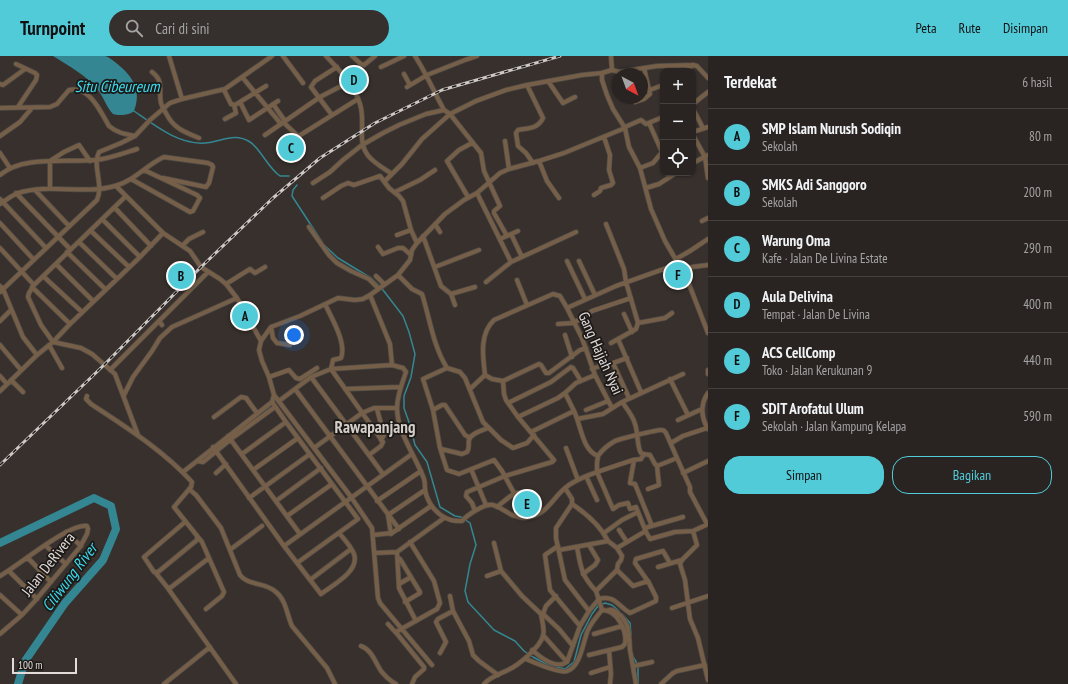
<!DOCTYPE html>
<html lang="id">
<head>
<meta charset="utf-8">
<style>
  :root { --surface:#292421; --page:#35302e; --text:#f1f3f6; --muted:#a5a4a5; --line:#45413f; --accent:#52cbd9 }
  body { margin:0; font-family:"PT Sans Narrow",sans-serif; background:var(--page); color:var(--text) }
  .controls { position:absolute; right:12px; top:12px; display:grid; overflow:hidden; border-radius:8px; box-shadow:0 1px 3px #0004 }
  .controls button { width:36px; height:36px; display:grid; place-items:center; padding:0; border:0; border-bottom:1px solid var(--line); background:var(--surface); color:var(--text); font:20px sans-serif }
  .compass { position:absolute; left:612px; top:12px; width:36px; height:36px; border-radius:50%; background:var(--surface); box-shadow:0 1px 3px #0004; rotate:139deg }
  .scale { position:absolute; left:12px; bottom:10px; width:65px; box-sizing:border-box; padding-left:4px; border:2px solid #e1dcda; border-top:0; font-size:11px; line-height:14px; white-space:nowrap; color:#e1dcda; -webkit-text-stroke:3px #1c1917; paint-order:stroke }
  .you { position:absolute; left:294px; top:279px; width:14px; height:14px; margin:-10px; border:3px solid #fff; border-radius:50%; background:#1a73e8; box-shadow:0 0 0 6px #1a73e833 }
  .badge { display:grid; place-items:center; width:26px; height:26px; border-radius:50%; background:var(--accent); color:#111; font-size:13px; font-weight:700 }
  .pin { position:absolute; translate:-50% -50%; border:2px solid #fff; box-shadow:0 1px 4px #0006 }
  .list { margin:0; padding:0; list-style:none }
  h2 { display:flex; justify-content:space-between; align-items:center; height:52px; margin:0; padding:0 16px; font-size:17px }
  h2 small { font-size:13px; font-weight:400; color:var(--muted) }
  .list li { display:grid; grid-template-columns:26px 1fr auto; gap:12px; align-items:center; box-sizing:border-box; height:56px; padding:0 16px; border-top:1px solid var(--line) }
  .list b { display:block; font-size:15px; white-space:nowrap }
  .list p { margin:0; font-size:13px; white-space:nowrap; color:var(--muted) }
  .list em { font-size:13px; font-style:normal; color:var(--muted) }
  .actions { display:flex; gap:8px; padding:12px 16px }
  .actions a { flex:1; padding:9px 0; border:1px solid var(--accent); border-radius:16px; text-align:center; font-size:14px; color:var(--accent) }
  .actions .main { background:var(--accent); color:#111 }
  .icon { flex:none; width:22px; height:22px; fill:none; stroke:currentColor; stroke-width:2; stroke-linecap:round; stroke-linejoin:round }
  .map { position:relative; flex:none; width:708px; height:628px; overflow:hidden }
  header { display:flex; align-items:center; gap:24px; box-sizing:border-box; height:56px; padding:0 20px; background:var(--accent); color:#111 }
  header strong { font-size:19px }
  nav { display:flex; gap:22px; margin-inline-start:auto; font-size:14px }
  .search { width:280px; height:36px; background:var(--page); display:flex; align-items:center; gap:10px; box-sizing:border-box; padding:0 14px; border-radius:22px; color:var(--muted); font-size:15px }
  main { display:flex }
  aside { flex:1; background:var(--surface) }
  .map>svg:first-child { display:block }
  .water { fill:#348792 }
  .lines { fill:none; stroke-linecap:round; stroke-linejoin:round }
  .stream { stroke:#348792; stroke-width:1.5 }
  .river { stroke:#348792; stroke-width:8 }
  .street-casing { stroke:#524c48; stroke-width:5.5 }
  .street { stroke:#755f48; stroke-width:4 }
  .rail-casing { stroke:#cec9c7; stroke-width:3 }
  .rail { stroke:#1c1917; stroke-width:1.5; stroke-dasharray:4.5; stroke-linecap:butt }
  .labels { text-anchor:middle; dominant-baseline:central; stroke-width:3.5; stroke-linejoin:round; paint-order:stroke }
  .street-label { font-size:15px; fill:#e1dcda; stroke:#1c1917 }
  .water-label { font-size:16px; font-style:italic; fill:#39dcf0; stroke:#1c1917 }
  .quarter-label { font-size:17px; font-weight:bold; fill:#d6cec9; stroke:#1c1917 }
</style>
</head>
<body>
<header>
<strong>Turnpoint</strong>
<div class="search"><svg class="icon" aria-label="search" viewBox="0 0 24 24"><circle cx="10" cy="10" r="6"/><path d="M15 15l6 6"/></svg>Cari di sini</div>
<nav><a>Peta</a><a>Rute</a><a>Disimpan</a></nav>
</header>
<main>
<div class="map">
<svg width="708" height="628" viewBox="0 0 708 628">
  <rect width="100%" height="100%" fill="#37302c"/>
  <path class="water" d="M53,0H105L108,1C127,14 144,30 134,55C130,59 119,60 113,58C107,52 104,42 98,34C86,19 69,10 53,0Z"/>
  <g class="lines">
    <path class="stream" d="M134,55C154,69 179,89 205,87C221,86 234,76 250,86C260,92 268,112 280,120H289
      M297,129L293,134L292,140L322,186
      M324,189L338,202L371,222L383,234L403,260L409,276L415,298L411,321L404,340V352L410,369L415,389L427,406L440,451L455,460L461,461L470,467L476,489L470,508L465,535L468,546L494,574L515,585L524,595L533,601L548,609L565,613L574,606L581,579L592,558L598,550L605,547L612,549L619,555
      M622,558L630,567L631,579
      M632,599L638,609V628"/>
    <path class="river" d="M0,487L94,442L111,450L116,473L103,504L65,547L25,605L18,628"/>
    <g class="street-casing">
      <path id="street" d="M169,0L182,43
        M283,0L303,27
        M326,0C340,15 354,28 360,48C363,57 362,66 362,75C360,100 374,106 392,118
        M352,0L361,8L364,9L375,0
        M415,0C426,17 434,36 444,54
        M611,0L612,14L602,17V24L607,39L613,53L625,72L629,91L640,112L651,153L665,185L687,223L708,277
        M16,8L35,17L37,19L36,24L18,51
        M381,11L404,0
        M612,14L619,16L657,10L693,9L697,10L708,22
        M685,15L693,9
        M152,16C165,26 158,34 161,47C162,51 165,55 167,59C174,72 184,76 199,82
        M404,18L410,29
        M243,22L281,68
        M548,25L563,47L575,41
        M0,28L3,29L25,13
        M527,29L543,62C538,73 528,72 518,74L516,77L518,90L526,97L533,107
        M407,31L427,19L465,4L477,0
        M224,34L231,48L235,49L266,30
        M650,34L663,29
        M240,46L249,64L278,45
        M635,46L644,43L650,38L644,12
        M273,48L285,65
        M693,48L708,36
        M0,52L50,51L57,48L69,34C90,30 100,55 109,70C117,77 125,78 135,80L150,64L170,47L182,43L225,33L272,0
        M693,53L703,72
        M332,59L311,31L315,25L337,11
        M225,63L236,57L234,49
        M283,66L298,80
        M649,67L662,96
        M625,71L641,64L646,68L663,61
        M693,76L708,71
        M265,79L320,41L349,26
        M693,79L705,101L708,122
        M0,80L20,66L32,52
        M505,85L509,113
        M278,93L358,43
        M0,97L10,112
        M539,105L547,125L559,142
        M693,107L708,99
        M640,112L653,107L663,95
        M0,119C23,99 66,107 95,104C109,103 124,97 137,93
        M131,123L190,156L193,155L200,142L197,139L144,114
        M385,125L402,108L422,83L450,58L481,97L484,115L500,150L494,155V157L507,180
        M313,127L330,116L343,104L362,89L383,77L399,69L426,58L444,54L450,58L476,45L506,34L527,29L582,19L602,17
        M116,130L163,177L190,195L201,211L220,223L226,228L237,242L261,285
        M50,132V105L64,96L79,89L90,105
        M646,132L659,128L676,117
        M35,134L69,170
        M395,136L420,124L435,114
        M16,137L70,193
        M477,137L511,206L576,176
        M594,139L600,135L601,132L611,129L613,127L609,114L610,99L604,81
        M126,140L34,229L29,237L28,241L41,269L53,286L81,292L92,298L115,318L138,379
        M468,141L447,105L459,94L472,87
        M323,142L341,130L348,127L354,129L380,120L389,132L399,140L403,145L411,174L417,187
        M0,143L46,192
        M0,148C5,145 12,139 18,137C49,127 83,139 115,130C136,124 146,109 164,101L208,107L212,109L213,111L209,127L206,131L163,122
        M115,152L151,190
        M103,164L140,201
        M702,165L708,162
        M0,167L34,204
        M435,168L440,176
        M606,168L624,213L626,226L638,267L636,273L611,287
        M309,171L329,199L337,207L351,215L369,223L378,232
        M91,175L129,211
        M511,178L522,201
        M397,179L411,174
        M423,180L441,230L451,238L475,231
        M500,183L518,175
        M79,186L117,223
        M183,189L189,183L203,176
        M378,191L383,198L398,192H403L411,199
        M0,192L34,229
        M67,196L105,233
        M676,203L690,195L708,183
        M567,205L585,243
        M579,205L595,239
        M56,208L93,245
        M435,211L479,194
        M683,215L692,211L708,209
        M398,219L412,233L422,238C430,263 433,290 447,312L460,316L465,322L483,366L501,384L513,392L527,387L534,379
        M43,220L82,256
        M376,220L384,228
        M517,224L527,249
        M486,226L511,206
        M226,228L250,213L255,217L265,211
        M0,230L3,233L23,281L37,299
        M32,231L70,268
        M0,236L97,144C104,129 92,110 99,96L121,87L135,80
        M451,238L455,249
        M370,239L363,243L355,244L338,242L300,260L271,271L261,285L259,294L262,305L269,321L274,339L351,441L372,472L378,542L380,547L432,609
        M325,248C331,261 347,287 341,302L333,304L331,313L383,386L381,390L369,399
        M567,252L582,282L595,319L612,352
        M624,258L632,276
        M0,265L11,254
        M638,267L665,262L672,257
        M558,268L573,267L584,261L592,255L631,242
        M162,269L159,265L208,216
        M271,271L273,282L277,287L290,289
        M565,279L572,301
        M618,283L641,336
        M0,289L21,314
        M49,289L62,312
        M613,307L629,342
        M392,309L390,288L370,239L398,219L410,204L412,194L417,187L445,158L464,144L477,137L500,117L509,113L539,105L564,97L625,72
        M592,313L600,310H605L627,302
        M110,314L159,265
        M708,314V318
        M485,319C483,301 479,278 494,264L553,238L560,240L567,252L616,230L675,209L678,207
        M0,320L7,328
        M269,321L289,314L296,322L300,323L317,312
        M311,321L383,418
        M670,323L688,359
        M11,324L23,336
        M503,325L539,308L541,309L546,317H549L580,294L586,292
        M295,333L399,473
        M345,333L401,331
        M470,333L485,319L492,323L503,325
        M0,335L37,299L53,286L70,268L140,201L163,177
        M565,337L576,327L595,319
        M708,337C700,348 701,362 708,373
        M124,339L133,321L152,295L160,282L172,271L237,242
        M87,340L86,343L91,348C126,371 164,395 192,426L191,431L174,451L202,486L224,536L222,540L206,553
        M279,345L311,321L331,313L392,309L403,312L406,316C402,327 397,340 397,352C397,376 416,401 424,423C425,426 425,428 425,432C425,437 428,444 431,449C438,459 449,466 462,465C467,459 485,447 493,449C500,451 506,456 512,459C516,460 520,462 524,462C548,459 549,446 565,432C574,424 586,420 597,416V407L598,400C582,394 581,369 574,355L531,376
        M272,346L286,366L358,463L297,507
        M622,346L683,318
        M508,347L551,326L571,311L573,312L581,325
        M377,353L384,379L381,384
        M433,354L423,323L447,312
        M586,354L608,345
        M214,361L241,341L246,342L257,357
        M518,361L558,342L565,337L574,355
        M577,363L603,358L622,346C627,353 633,360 635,368C638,375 637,392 641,397C643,399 648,398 650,399L655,408L657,410L677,402L666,377C664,375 665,374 661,374C656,374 619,383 615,385C608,389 602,394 598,400
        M678,364L702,353
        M228,380L300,478
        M470,382L465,379L445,349H442L433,354L440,392L447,414L459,418L494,404L502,415L514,437
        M671,387L683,380L707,372
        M213,391L284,490L321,538C333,529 360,515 354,498C351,490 344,483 339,477
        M314,392L362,357L374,352H397
        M566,392L578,424
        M441,393L462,398L467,396C470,392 468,388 469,384C471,377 483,374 488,372
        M242,398L286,366
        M644,398L641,403L633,404L597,416L613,453L619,449L628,447L630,453L636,451L646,476
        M677,402L690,431V436L707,468
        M634,404L630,427L635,428L652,470
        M197,405L203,406L231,383L275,351
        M471,413L486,449
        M253,414L298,382
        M183,416L272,346L274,339
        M216,417L226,408
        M683,417L708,405
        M586,420L597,444
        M565,432L572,443V448L556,472V482L565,524L589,555
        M189,433L196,439L221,472L240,519C248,530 266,526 276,536C286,544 287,559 292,570L327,612L335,628
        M648,433L659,429L657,410
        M249,442L310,398
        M276,445L321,412
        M377,445L421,415
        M572,448C587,458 600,469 608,485
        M497,451C522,430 519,432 535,459
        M475,455L472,447L466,440L467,436L505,420L552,406L554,404L518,361L506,344L504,338L503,325
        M287,460L332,428
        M185,466L144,501L154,516H158L197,484V482
        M645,473L648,471L683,461
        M620,475L619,474L627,486
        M693,475L708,468
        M66,476L81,490
        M604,477L622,464L638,456
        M391,478L388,459L425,434
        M373,479L392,477L431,450
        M494,487L501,515
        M45,489L66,508
        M284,490L412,398
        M558,490L545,499L550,534L580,570
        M577,491C581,512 581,519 596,535
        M231,493L262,470
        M559,494L608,485L617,492
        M375,497L397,496
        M28,502L51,526
        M398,502L400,503L420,536V537L405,546
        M682,504L680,508L685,524L690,563L698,582L708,624
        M658,511L682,504L697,489L693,475
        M9,515L37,543
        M155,516L167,531L170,532L209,502
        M583,518L595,509L598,504L589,489
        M0,520C18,510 69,467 87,470L88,473L87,478L80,491L34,546L22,559L0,578
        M487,520L501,515L522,540L541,558
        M310,524L351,493
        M647,524L635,507L636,503L663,495L670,507
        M399,528L411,521
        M167,531L236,628
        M0,539L22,559
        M450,540L453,555L469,585L473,599L479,605L498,619
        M599,543C614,538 619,551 630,557L656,545V541L648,525L633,530L617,514
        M672,552L708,540
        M602,554L596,535L617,514L618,508L621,504L622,500L617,492L644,476H646L650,483L675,476L693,475
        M609,554C613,553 616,555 620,559C630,568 629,581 630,594C632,605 634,617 636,628
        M543,558L559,573L573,590
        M416,565L399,532L397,496L444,462
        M388,568L398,579L424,611V613L415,621L412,628
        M396,576L437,553L440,547L434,525L410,486
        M594,578L622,570
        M543,579L567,606
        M361,590C372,594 375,606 381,615C385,620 390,625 396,628
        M532,594C541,602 556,614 567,606L580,570L589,555L599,543
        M609,594L611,618L610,628
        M440,597L446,586L436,566L438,563L453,555
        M526,603C533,606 560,618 567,615C581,611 583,585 588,574C591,567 597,560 602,554C618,554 627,575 625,588L622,591L589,599
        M634,610L652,606
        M591,617L610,611
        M164,628L210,591
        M484,628C490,621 500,618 508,614C519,609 540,591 543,580C545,573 542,565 541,558H543L546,550L556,540
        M661,628L673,617L677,615L705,609"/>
    </g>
    <use href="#street" class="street"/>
    <g class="rail-casing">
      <path id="rail" d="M0,409L104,309L201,211L273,142L320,102L375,67L442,34L560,0"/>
    </g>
    <use href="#rail" class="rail"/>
  </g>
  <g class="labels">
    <g class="street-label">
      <text transform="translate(601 297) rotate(66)">Gang Hajjah Nyai</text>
      <text transform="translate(48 508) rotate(-52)">Jalan DeRivera</text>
    </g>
    <g class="water-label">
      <text x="117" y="30">Situ Cibeureum</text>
      <text transform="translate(69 521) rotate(-53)">Ciliwung River</text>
    </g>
    <g class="quarter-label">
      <text x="375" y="371">Rawapanjang</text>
    </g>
  </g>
</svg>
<div class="controls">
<button>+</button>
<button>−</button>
<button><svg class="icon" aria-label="locate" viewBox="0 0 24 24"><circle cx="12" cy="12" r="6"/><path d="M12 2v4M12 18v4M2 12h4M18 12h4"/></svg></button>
</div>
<svg class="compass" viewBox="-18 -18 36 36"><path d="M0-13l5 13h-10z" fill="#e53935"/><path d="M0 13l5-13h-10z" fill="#a5a4a5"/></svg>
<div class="scale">100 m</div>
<div class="you"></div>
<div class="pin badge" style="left:245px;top:260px">A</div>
<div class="pin badge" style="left:181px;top:220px">B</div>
<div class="pin badge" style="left:291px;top:92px">C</div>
<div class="pin badge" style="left:354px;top:24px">D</div>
<div class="pin badge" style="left:527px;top:448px">E</div>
<div class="pin badge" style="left:678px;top:219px">F</div>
</div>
<aside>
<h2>Terdekat<small>6 hasil</small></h2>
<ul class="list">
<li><span class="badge">A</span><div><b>SMP Islam Nurush Sodiqin</b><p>Sekolah</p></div><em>80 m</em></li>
<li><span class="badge">B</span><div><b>SMKS Adi Sanggoro</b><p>Sekolah</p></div><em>200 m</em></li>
<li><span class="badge">C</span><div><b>Warung Oma</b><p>Kafe · Jalan De Livina Estate</p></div><em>290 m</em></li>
<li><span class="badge">D</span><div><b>Aula Delivina</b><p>Tempat · Jalan De Livina</p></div><em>400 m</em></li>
<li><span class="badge">E</span><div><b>ACS CellComp</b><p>Toko · Jalan Kerukunan 9</p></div><em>440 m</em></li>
<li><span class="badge">F</span><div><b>SDIT Arofatul Ulum</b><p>Sekolah · Jalan Kampung Kelapa</p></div><em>590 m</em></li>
</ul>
<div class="actions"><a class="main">Simpan</a><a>Bagikan</a></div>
</aside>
</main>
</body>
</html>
